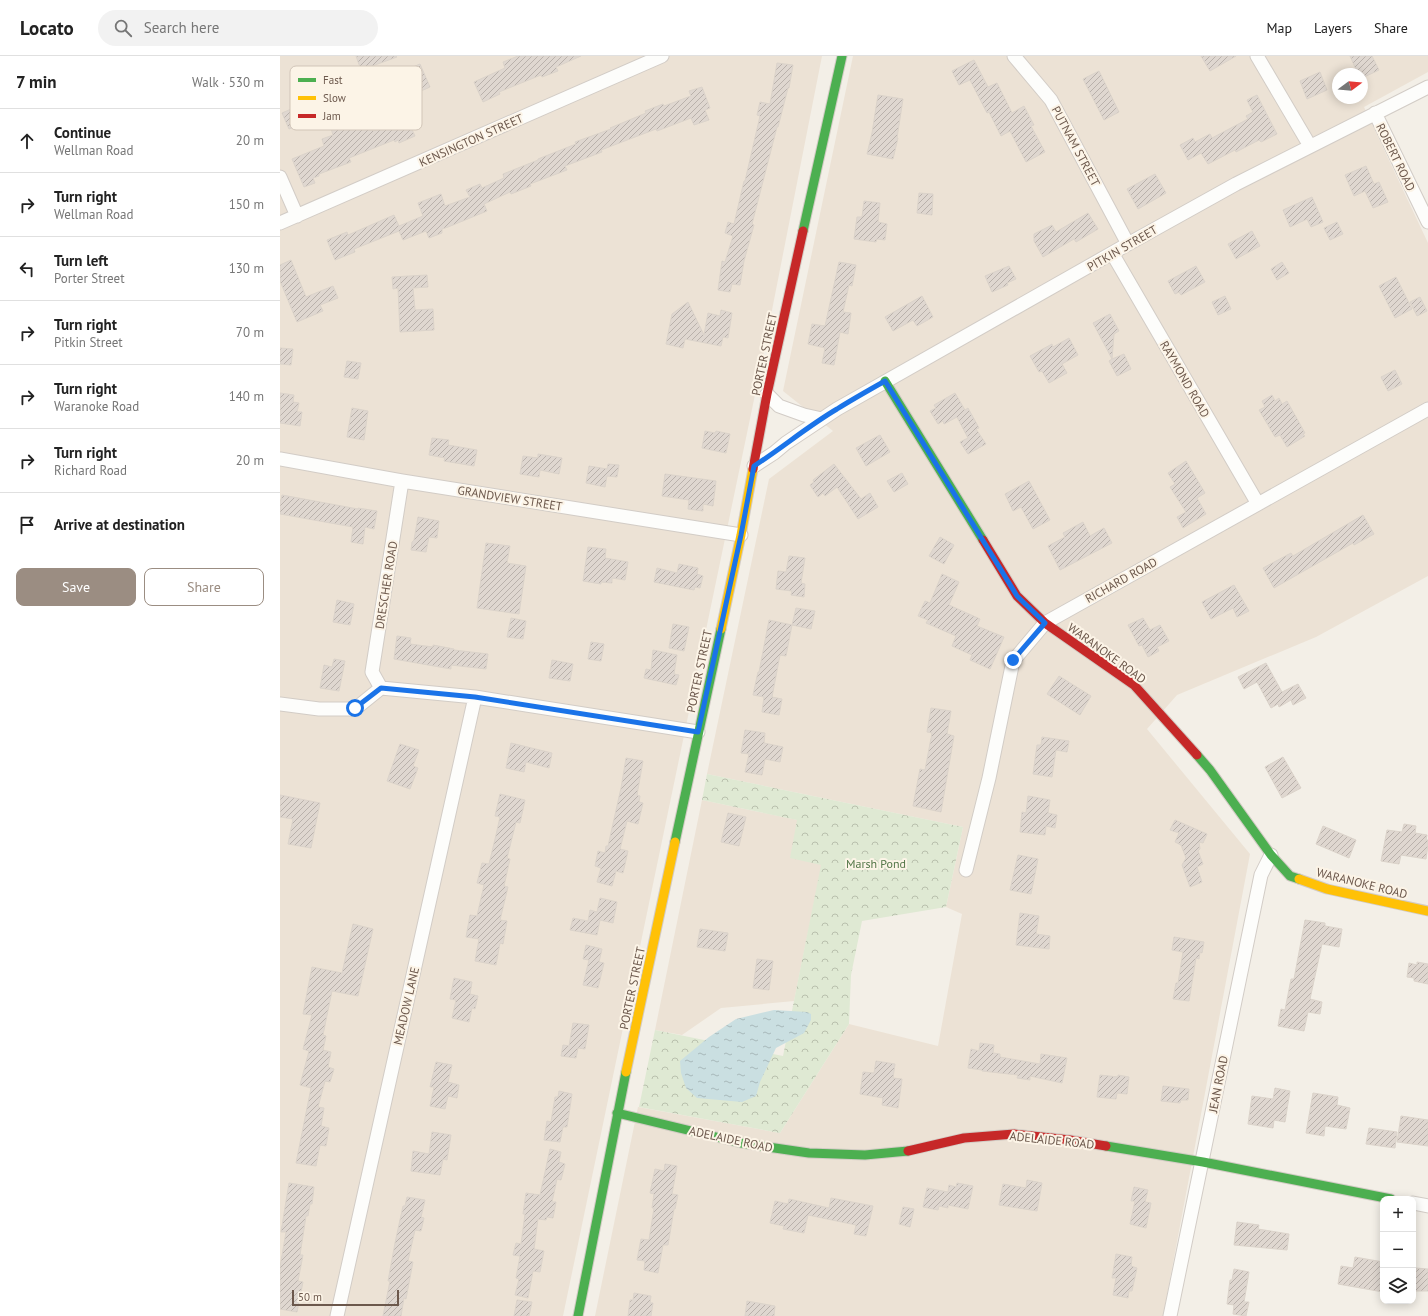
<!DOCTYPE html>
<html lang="en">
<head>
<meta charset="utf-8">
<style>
  :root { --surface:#fff; --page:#f2f2f2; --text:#222; --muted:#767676; --line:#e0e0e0; --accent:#9b8d82 }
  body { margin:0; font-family:"PT Sans",sans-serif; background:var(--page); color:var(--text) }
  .controls { position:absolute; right:12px; bottom:12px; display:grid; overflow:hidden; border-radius:8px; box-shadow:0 2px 10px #0003 }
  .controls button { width:36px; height:36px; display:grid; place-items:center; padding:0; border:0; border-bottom:1px solid var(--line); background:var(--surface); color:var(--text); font:20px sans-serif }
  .compass { position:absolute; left:1052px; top:12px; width:36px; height:36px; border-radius:50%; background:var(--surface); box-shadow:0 2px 10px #0003; rotate:74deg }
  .scale { position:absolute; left:12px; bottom:10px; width:107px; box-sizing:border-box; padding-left:4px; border:2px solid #6c584c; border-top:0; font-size:11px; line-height:14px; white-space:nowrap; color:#6c584c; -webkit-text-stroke:3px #fcf4e7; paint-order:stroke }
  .stop { position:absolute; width:12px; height:12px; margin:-9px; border:3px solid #1a73e8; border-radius:50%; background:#fff }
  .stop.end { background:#1a73e8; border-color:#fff; box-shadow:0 1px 4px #0008 }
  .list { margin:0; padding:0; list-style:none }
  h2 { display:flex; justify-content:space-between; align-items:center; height:52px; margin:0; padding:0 16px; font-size:17px }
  h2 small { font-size:13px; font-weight:400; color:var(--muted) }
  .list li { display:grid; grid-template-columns:26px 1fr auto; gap:12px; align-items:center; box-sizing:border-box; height:64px; padding:0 16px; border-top:1px solid var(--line) }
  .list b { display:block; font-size:15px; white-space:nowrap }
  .list p { margin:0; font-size:13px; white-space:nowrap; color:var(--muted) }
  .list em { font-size:13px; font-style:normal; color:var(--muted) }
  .actions { display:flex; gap:8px; padding:12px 16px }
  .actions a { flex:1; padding:9px 0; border:1px solid var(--accent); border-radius:8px; text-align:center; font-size:14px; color:var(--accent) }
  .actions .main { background:var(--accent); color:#fff }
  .icon { flex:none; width:22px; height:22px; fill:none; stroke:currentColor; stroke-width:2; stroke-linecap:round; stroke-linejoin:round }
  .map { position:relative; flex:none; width:1148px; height:1260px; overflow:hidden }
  header { display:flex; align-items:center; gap:24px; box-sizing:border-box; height:56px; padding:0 20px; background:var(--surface); border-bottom:1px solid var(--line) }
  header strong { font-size:19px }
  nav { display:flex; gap:22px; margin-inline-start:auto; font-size:14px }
  .search { width:280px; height:36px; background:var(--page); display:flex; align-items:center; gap:10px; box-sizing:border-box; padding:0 14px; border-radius:22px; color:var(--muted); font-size:15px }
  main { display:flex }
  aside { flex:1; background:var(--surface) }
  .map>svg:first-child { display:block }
  .residential { fill:#ece2d5; fill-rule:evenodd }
  .park { fill:url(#park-crowns) }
  .water { fill:url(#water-ripples) }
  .building { fill:url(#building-hatch); stroke:#dbd3ca }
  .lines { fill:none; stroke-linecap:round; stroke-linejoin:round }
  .street-casing { stroke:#d2ccc6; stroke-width:15 }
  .fast-casing { stroke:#d2cbc4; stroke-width:11 }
  .slow-casing { stroke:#d2cbc4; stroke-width:11 }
  .jam-casing { stroke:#d2cbc4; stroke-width:11 }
  .street { stroke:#fdfdfb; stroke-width:13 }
  .fast { stroke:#4caf50; stroke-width:9 }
  .slow { stroke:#ffc107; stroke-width:9 }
  .jam { stroke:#c62828; stroke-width:9 }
  .route { stroke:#1a73e8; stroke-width:5 }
  .labels { text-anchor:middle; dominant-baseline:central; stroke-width:4; stroke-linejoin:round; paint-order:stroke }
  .street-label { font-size:12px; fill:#6c584c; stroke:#fcf4e7 }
  .park-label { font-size:12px; fill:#547749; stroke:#fcf4e7 }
  .key { fill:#fcf4e7; stroke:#d1c5b8; stroke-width:1 }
  .key-label { font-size:11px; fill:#6c584c }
</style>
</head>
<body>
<header>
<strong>Locato</strong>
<div class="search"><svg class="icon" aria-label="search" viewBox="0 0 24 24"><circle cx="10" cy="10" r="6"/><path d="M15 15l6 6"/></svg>Search here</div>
<nav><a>Map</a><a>Layers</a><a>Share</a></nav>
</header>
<main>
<aside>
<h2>7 min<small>Walk · 530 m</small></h2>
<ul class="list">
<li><svg class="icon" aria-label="ahead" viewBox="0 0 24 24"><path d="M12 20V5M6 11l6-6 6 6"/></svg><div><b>Continue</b><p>Wellman Road</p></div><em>20 m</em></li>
<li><svg class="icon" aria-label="right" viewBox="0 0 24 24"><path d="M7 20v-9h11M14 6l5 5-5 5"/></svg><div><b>Turn right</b><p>Wellman Road</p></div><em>150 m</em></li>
<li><svg class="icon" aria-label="left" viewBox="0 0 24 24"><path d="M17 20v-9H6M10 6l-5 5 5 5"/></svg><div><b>Turn left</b><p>Porter Street</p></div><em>130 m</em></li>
<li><svg class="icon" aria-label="right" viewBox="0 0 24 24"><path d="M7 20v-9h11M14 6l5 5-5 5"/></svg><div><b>Turn right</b><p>Pitkin Street</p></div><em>70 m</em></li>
<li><svg class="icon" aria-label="right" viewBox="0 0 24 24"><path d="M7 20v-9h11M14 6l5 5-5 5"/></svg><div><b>Turn right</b><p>Waranoke Road</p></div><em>140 m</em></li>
<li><svg class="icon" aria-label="right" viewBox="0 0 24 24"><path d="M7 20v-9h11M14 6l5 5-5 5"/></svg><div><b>Turn right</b><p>Richard Road</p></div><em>20 m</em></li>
<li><svg class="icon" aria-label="arrive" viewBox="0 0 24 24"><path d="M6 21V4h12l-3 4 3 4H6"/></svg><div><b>Arrive at destination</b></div></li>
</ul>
<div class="actions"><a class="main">Save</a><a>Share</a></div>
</aside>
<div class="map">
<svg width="1148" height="1260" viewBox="0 0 1148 1260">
  <defs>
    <pattern id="park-crowns" width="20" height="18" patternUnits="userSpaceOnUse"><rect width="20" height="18" fill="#dfe9d3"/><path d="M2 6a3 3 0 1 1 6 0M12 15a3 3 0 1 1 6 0" fill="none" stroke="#b9c0ad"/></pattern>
    <pattern id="water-ripples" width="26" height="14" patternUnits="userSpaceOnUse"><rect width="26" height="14" fill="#cadfe1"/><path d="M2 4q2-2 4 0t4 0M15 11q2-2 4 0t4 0" fill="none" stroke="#a8b8b9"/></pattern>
    <pattern id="building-hatch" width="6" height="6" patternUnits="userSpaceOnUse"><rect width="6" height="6" fill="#dfd7d0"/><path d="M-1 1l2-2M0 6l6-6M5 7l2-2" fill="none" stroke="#b9b1ab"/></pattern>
  </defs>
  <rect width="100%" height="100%" fill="#f3efe7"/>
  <path class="residential" d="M0,0H542L481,310L283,1260H0Z
    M573,0H1148V16L1084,51L1148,187V520L1036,581L897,639L867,673L970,798L883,1260H315L358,1051L500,1077L569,968L658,990L682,858L666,851L683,771L427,718L489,423L553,375L503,335ZM1058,18H1082V42H1058Z
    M422,744L518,764L542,808L514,945L441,952L402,979L375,974Z"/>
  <path class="park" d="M427,718L683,771L666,851L582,865L571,919L569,968L500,1077L359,1051L375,974L503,1000L541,809L510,802L517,764L422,744Z"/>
  <path class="water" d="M494,954L527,956L531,958V964L524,977L496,992L480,1026L476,1040L462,1046L417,1042L406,1032L401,1017L400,1005L429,981L456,963Z"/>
  <path class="building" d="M76,0H116L117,1L81,14Z
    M238,0H301L276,11L278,15L262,21L261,19L219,36L220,38L203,46L194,26L225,12L223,6Z
    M921,0H956L930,15Z
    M1070,0H1092L1099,14L1082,22V18H1078Z
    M694,4L708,31L717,27L732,57L744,50L754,69L751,70L765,96L746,106L730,75L721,80L709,56L707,57L690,24L679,29L672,15Z
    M497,7L513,9L509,32H508L498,71H497L472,168L474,169L464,205L460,229L452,228L450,236L438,234L442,205L445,206L453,180L445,177L448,166L454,168L464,125H465L480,60L477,59L480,46L490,48Z
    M140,8L150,31L132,39L125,21L128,20L126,14Z
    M44,12L53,35L62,32L71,56L77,53L85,73L92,71L93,75L116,65L107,44L116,40L135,80L119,87L118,84L115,86L114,84L69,102L71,106L39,118V120L33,122L35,127L24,131L12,103L44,90L42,83L53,79L47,59L45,58L38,32L27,37L21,21Z
    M819,15L839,56L824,64L803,23Z
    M1040,16L1047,34L1027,43L1020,25Z
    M422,31L430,52L425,54L429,64L414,69L411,62L377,75L376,73L321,94L322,96L285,110L287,114L250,128L251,130L231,138L230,136L204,148L207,155L168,171L162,173V177L149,182L146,175L123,184L119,175L74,193L75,196L55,204L47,184L67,176L68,179L114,159L119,170L143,160L138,147L161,138L165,150L190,141L186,134L200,128L202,132L224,122L223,118L258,104V103L296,88L295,86L331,73L330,72L366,57L365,55L383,48L384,50L411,40L409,35Z
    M598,39L623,43L617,82H618L613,103L587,98L592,77Z
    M977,39L997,78L981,86L979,84L956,96L955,94L928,108L921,97L908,104L900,89L913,82L915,86L930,78L932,82L968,63L966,60L973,56L967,44Z
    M18,50L23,68L9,73L2,57Z
    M1086,110L1094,128L1099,126L1108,146L1093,152L1085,135L1074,140L1065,119Z
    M875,118L886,137L858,153L847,133Z
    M639,137L653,138L652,159L637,157Z
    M1032,141L1043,166L1031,171L1027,163L1010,171L1003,154Z
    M584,145L600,147L598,166L607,168L605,184L597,183L596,186L574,183L577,161H582Z
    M808,157L818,173L796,186L794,183L763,201L754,185V178L772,169L776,176Z
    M1057,166L1063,178L1050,184L1044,172Z
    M972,175L980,190L956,203L948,188Z
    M11,204L26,241L53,230L58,242L40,249L43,255L17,266L0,225V209Z
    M559,206L576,209L572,230L569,229L563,256L571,257L568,278L560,276L554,309L542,307L545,292L528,288L532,268L545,270Z
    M1002,206L1009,217L997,224L991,213Z
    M729,210L736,223L727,227L728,229L712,236L705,220Z
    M916,210L925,226L901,239L899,236L895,238L888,225Z
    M147,219L148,231L133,232L135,254L153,253L154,274L120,276L118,232L113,233L112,221Z
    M1116,221L1132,253L1115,262L1099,230Z
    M642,240L653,261L637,270L633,264L613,275L605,261Z
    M945,240L951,253L938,259L932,246Z
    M1140,241L1147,255L1137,260L1130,246Z
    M408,246L424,279L428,257L440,260L441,254L452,257L448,282L443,281L441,290L405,283L403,292L386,288L392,258Z
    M830,258L839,275L834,278L832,303L844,298L851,313L837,320L829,305L832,303L813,267Z
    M789,282L798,299L782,308L787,317L769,327L762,315L759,316L750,300L772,288L773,291Z
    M0,292L13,293L11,309L0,308Z
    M67,305L81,307L78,323L64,321Z
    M1115,314L1122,328L1108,335L1101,321Z
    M0,337L14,339L13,346L19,347L17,356H22L20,370L0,367Z
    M675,337L685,354L688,352L699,372L696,373L706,388L688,398L680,386L688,382L677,361L664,368L663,365L658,368L650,355L656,352L654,349Z
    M992,339L995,345L999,342L1002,348L1007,345L1025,377L1023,378L1025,380L1007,391L1000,379L995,381L979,354L985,351L982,345Z
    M72,352L88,355L84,384L67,381Z
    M425,375L435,377L436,375L450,378L446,397L422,392Z
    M600,379L610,396L586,410L576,392Z
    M152,382L169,384L168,389L197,394L194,410L164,405L165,402L149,399Z
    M258,398L282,402L279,418L260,414L259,421L240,418L243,400L258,402Z
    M906,405L925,437L917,442L926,458L903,472L897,461L906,456L890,431L895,428L888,417Z
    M328,408L339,409L337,421L327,420L325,431L306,427L309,410L327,413Z
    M554,408L581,443L590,437L598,451L578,463L557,431L545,440L543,437L538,441L530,429L534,426L533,424Z
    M622,417L628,428L614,436L607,425Z
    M385,418L436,425L433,450L423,448V455L408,453L409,444L382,440Z
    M749,425L770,464L753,473L741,451L733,455L725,438Z
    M2,439L78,453V452L97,455L94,473L85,471L83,488L71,486L73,471L0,458V444H1Z
    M1083,459L1094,478L1074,489L1073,487L994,532L983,512L1011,497L1013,500Z
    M138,461L159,465L157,482L149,481L146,496L131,494L132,486L134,484Z
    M803,466L810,480L824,472L832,487L780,514L768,490L785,481L783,477Z
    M660,481L674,489L664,508L649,500Z
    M206,487L230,490L227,507L246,510L239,558L197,552Z
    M308,491L326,493L325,502L348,506L345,524L332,522V527L321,526V528L303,525Z
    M509,500L525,502L521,527L525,528L524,541L511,539L512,535L496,533L498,515L506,516Z
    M399,508L418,512L417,518L423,520L420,532L415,531L414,534L374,526L377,512L397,517Z
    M662,518L679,526L669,549L700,563L697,570L724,581L710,613L690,604L692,599L672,590L676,580L646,567L648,564L638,560L645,545L650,547Z
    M954,529L969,555L957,561L953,552L931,563L922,546Z
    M57,544L74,548L70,569L53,566Z
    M516,552L535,555L531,573L512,569Z
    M231,562L246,565L243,583L227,581Z
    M863,562L870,574L880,569L889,585L877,591L879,595L868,601L862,589L859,590L848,569Z
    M489,564L512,569L506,600L500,599L492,641L502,643L499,659L482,656L484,641L473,639L478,616H479Z
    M393,568L409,571L404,595L389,592Z
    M117,580L131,582L130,588L153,591V589L174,593V594L208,598L206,613L171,609V613L114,603Z
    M311,586L324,588L321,605L308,603Z
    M373,594L397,599L394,618L399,619L396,629L364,622L366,613L371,614Z
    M54,603L65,605L59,635L40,632L44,609L52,611Z
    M272,604L293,608L290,625L269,622Z
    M986,607L1002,636L1018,628L1026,642L1013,649L1011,644L999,651L998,648L991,652L977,626L964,633L958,621Z
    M779,620L811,640L800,659L767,638Z
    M651,652L671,655L667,678L674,680L661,756L633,750L640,713L645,714L652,677L647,676Z
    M465,674L485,677L484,687L503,691L500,706L485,703L482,719L465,716L469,698L461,697Z
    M762,681L789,685L787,696L776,694L772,721L753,718L757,689H761Z
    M231,687L272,697L269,712L246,706L244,716L226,712Z
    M120,688L139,694L133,710L138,712L130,733L107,725Z
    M1003,701L1021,732L1002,742L985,711Z
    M346,702L363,705L357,739L360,740L359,746L363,747L358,768L347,765L340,793L348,795L343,817L336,815L332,830L317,826L321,812L315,810L318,795L325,797L326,790H328L341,732Z
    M220,738L245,744L240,767L236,766L227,802L230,803L224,830L228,831L220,864L227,865L223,888L220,887L216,909L195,905L199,883L186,881L190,859L197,860L204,829L197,827L202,807L209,808L216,779L220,761L215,760Z
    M0,739L40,747L31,792L8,788L13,763L0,761Z
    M748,740L770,744L768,757L777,759L775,772L766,770L765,779L740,776L742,756L746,757Z
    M448,757L466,761L459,790L441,786Z
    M895,764L927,778L923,787L919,786L920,793L918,795L923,808L917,811L922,826L910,831L902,809L906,802L901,789L895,786L899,777L890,774Z
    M1124,768L1136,770L1135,777L1147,779L1146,784H1148V789L1146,803L1121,799L1119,808L1101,805L1107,774L1122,776Z
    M1043,770L1076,784L1069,802L1036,788Z
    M738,799L758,803L751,838L730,834Z
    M320,842L337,846L333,867L320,864L317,879L290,874L293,862L308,865L310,854L317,856Z
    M740,857L759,860L756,878L770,880L769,893L736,889Z
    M1025,864L1045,867V870L1062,873L1059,891L1042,888L1030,943L1042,946L1040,958L1028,956L1024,975L998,970L1001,953L1005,954L1011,923H1014Z
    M73,868L93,873L78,940L52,935L43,979L46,980L43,994L51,996L48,1011L54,1013L50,1026L45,1025L38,1051L44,1052L41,1070L49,1072L46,1090L40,1089L36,1110L16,1107L31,1032L20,1029L29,995L23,993L32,959L23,958L32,911L62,917Z
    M420,873L448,877L445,895L417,891Z
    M894,881L924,886L922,897L920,896L919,903L916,902L909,945L893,943L896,927H898L903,896L892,894Z
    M306,889L322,893L319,906L324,907L318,932L303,929L309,904L303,903Z
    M477,903L493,905L489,934L473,932Z
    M1137,906L1148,908V928L1134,925V922L1127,921L1129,907L1137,909Z
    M174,922L192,926L190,938L198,940L195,953L192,952L189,966L172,962L176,944L170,943Z
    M293,967L309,969L305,993L298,992L296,1002L281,1000L283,989L289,990Z
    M700,987L714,989L713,997L720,998V1001L760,1008L761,998L787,1002L782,1027L750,1020V1024L737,1022L738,1019L702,1015V1014L688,1012L691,993L699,995Z
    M596,1005L615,1008L613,1022L622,1023L618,1052L602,1049L603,1042L580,1038L583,1016L594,1017Z
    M156,1006L172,1009L168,1026L179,1029L177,1042L168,1040L165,1053L150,1050L154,1031H150Z
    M820,1019L838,1021V1019L849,1021L847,1038L837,1037L836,1043L817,1041Z
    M883,1030L909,1033L908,1044H901L900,1047L881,1045Z
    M995,1032L1010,1035L1005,1066L994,1064L993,1072L968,1068L972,1040L993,1043Z
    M279,1035L292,1038L287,1071H283L280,1086L264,1084L267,1065L271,1066L275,1041H278Z
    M1033,1037L1058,1041L1057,1049L1070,1052L1066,1073L1045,1070L1044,1080L1026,1077Z
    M1121,1060L1148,1064V1090L1117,1086Z
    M1089,1072L1117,1076L1115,1092L1086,1088Z
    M152,1076L171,1079L167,1104L163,1103L160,1119L131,1115L133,1095L149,1098Z
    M270,1093L281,1096L279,1106L285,1108L281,1124L277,1123L272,1146H276L273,1162L267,1161L266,1164L258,1163L254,1193L264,1195L260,1216L253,1215L248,1242L235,1239L239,1223L236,1222L240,1200L233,1199L236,1187L241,1188L245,1158H243L246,1137L260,1139Z
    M385,1108L397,1110L392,1138L398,1139L395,1153H394L388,1189H383L378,1217L364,1214L365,1205L357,1204L361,1183L369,1184L374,1152H372L374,1138L370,1137L375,1113L384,1115Z
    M747,1124L762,1127L757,1155L719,1149L723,1128L746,1132Z
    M9,1127L34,1131L32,1148H30L28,1160H26L20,1199H23L18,1225L23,1226L17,1256L0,1253V1211L6,1176H1Z
    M677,1127L693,1130L688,1153L668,1149V1152L659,1150L658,1154L643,1151L647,1132L668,1136L669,1129L676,1131Z
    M854,1131L868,1134L865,1146L871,1147L866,1172L850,1168L855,1145H851Z
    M127,1141L145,1144L141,1161L144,1162L141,1175L135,1174L128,1205L133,1206L126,1243L124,1242L121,1260H103L110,1225H108L115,1187L123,1150H125Z
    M551,1142L593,1150L586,1180L574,1178L576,1169L528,1159L524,1177L503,1173L504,1170L490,1167L495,1145L508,1148L509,1143L549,1152Z
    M623,1151L634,1153L630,1171L619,1168Z
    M957,1166L979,1169L978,1173L1009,1178L1007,1194L954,1189Z
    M836,1198L852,1201L851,1210L857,1212L852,1235H849L848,1242L833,1239L836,1222H832Z
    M1075,1201L1103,1206V1236L1058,1228L1061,1210L1073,1212Z
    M1136,1212L1148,1213V1235H1135Z
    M954,1213L969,1216L964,1246H969L966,1260L953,1258L954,1249L947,1248L950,1224H952Z
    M354,1237L371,1240L370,1247H373L371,1260H348L350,1244H353Z
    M237,1244L252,1246L249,1260H234Z
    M467,1245L495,1250L494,1260H465Z"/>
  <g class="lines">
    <g class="street-casing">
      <path id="street" d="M734,0L771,44L848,188
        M977,0L1030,90
        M1095,57L1148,166
        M0,121L17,160
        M0,167L382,0
        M832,197L978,448
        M487,338L499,350L524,359L542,363
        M0,403L122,425L461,479
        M474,410L494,397L506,387L557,353L848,188L956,128L1148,31
        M101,632L92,616L122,425
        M0,648L39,653H75L101,632L195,641L418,676
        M686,814L709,722L733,605L765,567L1148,353
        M1133,1147L1148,1150
        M57,1260L195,641
        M890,1260L981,819L991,799"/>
    </g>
    <g class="fast-casing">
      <path id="fast" d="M523,175L562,0
        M605,325L703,484
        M917,699L930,714L991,799L1010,820L1019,823
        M395,786L441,573
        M337,1057L461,1087L529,1097L585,1099L628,1095
        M826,1090L923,1106L1111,1143
        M298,1260L346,1016"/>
    </g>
    <g class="slow-casing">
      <path id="slow" d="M441,573L461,479L473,413
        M1019,823L1047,833L1148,855
        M346,1016L395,786"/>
    </g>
    <g class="jam-casing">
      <path id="jam" d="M473,413L487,338L523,175
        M703,484L737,540L765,567L854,629L917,699
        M628,1095L684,1082L734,1078L790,1084L826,1090"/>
    </g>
    <use href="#street" class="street"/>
    <use href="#fast" class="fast"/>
    <use href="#slow" class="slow"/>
    <use href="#jam" class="jam"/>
  </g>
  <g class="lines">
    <path class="route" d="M75,652L101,632L195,641L418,676L461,479L474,410C502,392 528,370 557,353C573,343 589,334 605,325L737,540L765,567L733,604"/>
  </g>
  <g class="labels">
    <g class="street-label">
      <text transform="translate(191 84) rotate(-24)">KENSINGTON STREET</text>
      <text transform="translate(796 90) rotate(62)">PUTNAM STREET</text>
      <text transform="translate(1116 101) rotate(64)">ROBERT ROAD</text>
      <text transform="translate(842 192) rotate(-30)">PITKIN STREET</text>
      <text transform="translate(484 298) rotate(-78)">PORTER STREET</text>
      <text transform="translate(905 323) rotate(60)">RAYMOND ROAD</text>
      <text transform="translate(230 442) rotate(9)">GRANDVIEW STREET</text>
      <text transform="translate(841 524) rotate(-29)">RICHARD ROAD</text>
      <text transform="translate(106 529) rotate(-81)">DRESCHER ROAD</text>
      <text transform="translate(827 597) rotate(36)">WARANOKE ROAD</text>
      <text transform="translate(419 615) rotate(-78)">PORTER STREET</text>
      <text transform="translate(1082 827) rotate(14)">WARANOKE ROAD</text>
      <text transform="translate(352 932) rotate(-78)">PORTER STREET</text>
      <text transform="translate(126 950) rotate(-77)">MEADOW LANE</text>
      <text transform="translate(938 1028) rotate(-79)">JEAN ROAD</text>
      <text transform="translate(451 1083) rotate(12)">ADELAIDE ROAD</text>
      <text transform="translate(772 1084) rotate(6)">ADELAIDE ROAD</text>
    </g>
    <g class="park-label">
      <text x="596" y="807">Marsh Pond</text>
    </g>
  </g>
  <rect x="10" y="10" width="132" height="64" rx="6" class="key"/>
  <rect x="18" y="22" width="18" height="4" fill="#4caf50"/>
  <rect x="18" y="40" width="18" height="4" fill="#ffc107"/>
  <rect x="18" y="58" width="18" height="4" fill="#c62828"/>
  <g class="key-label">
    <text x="43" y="28">Fast</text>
    <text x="43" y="46">Slow</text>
    <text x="43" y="64">Jam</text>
  </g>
</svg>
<div class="controls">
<button>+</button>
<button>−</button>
<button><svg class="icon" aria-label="layers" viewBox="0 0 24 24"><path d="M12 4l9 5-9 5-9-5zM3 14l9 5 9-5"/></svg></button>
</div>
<svg class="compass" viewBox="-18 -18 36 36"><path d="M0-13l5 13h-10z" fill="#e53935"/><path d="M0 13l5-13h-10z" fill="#767676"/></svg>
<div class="scale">50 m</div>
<div class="stop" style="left:75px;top:652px"></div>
<div class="stop end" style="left:733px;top:604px"></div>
</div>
</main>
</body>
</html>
